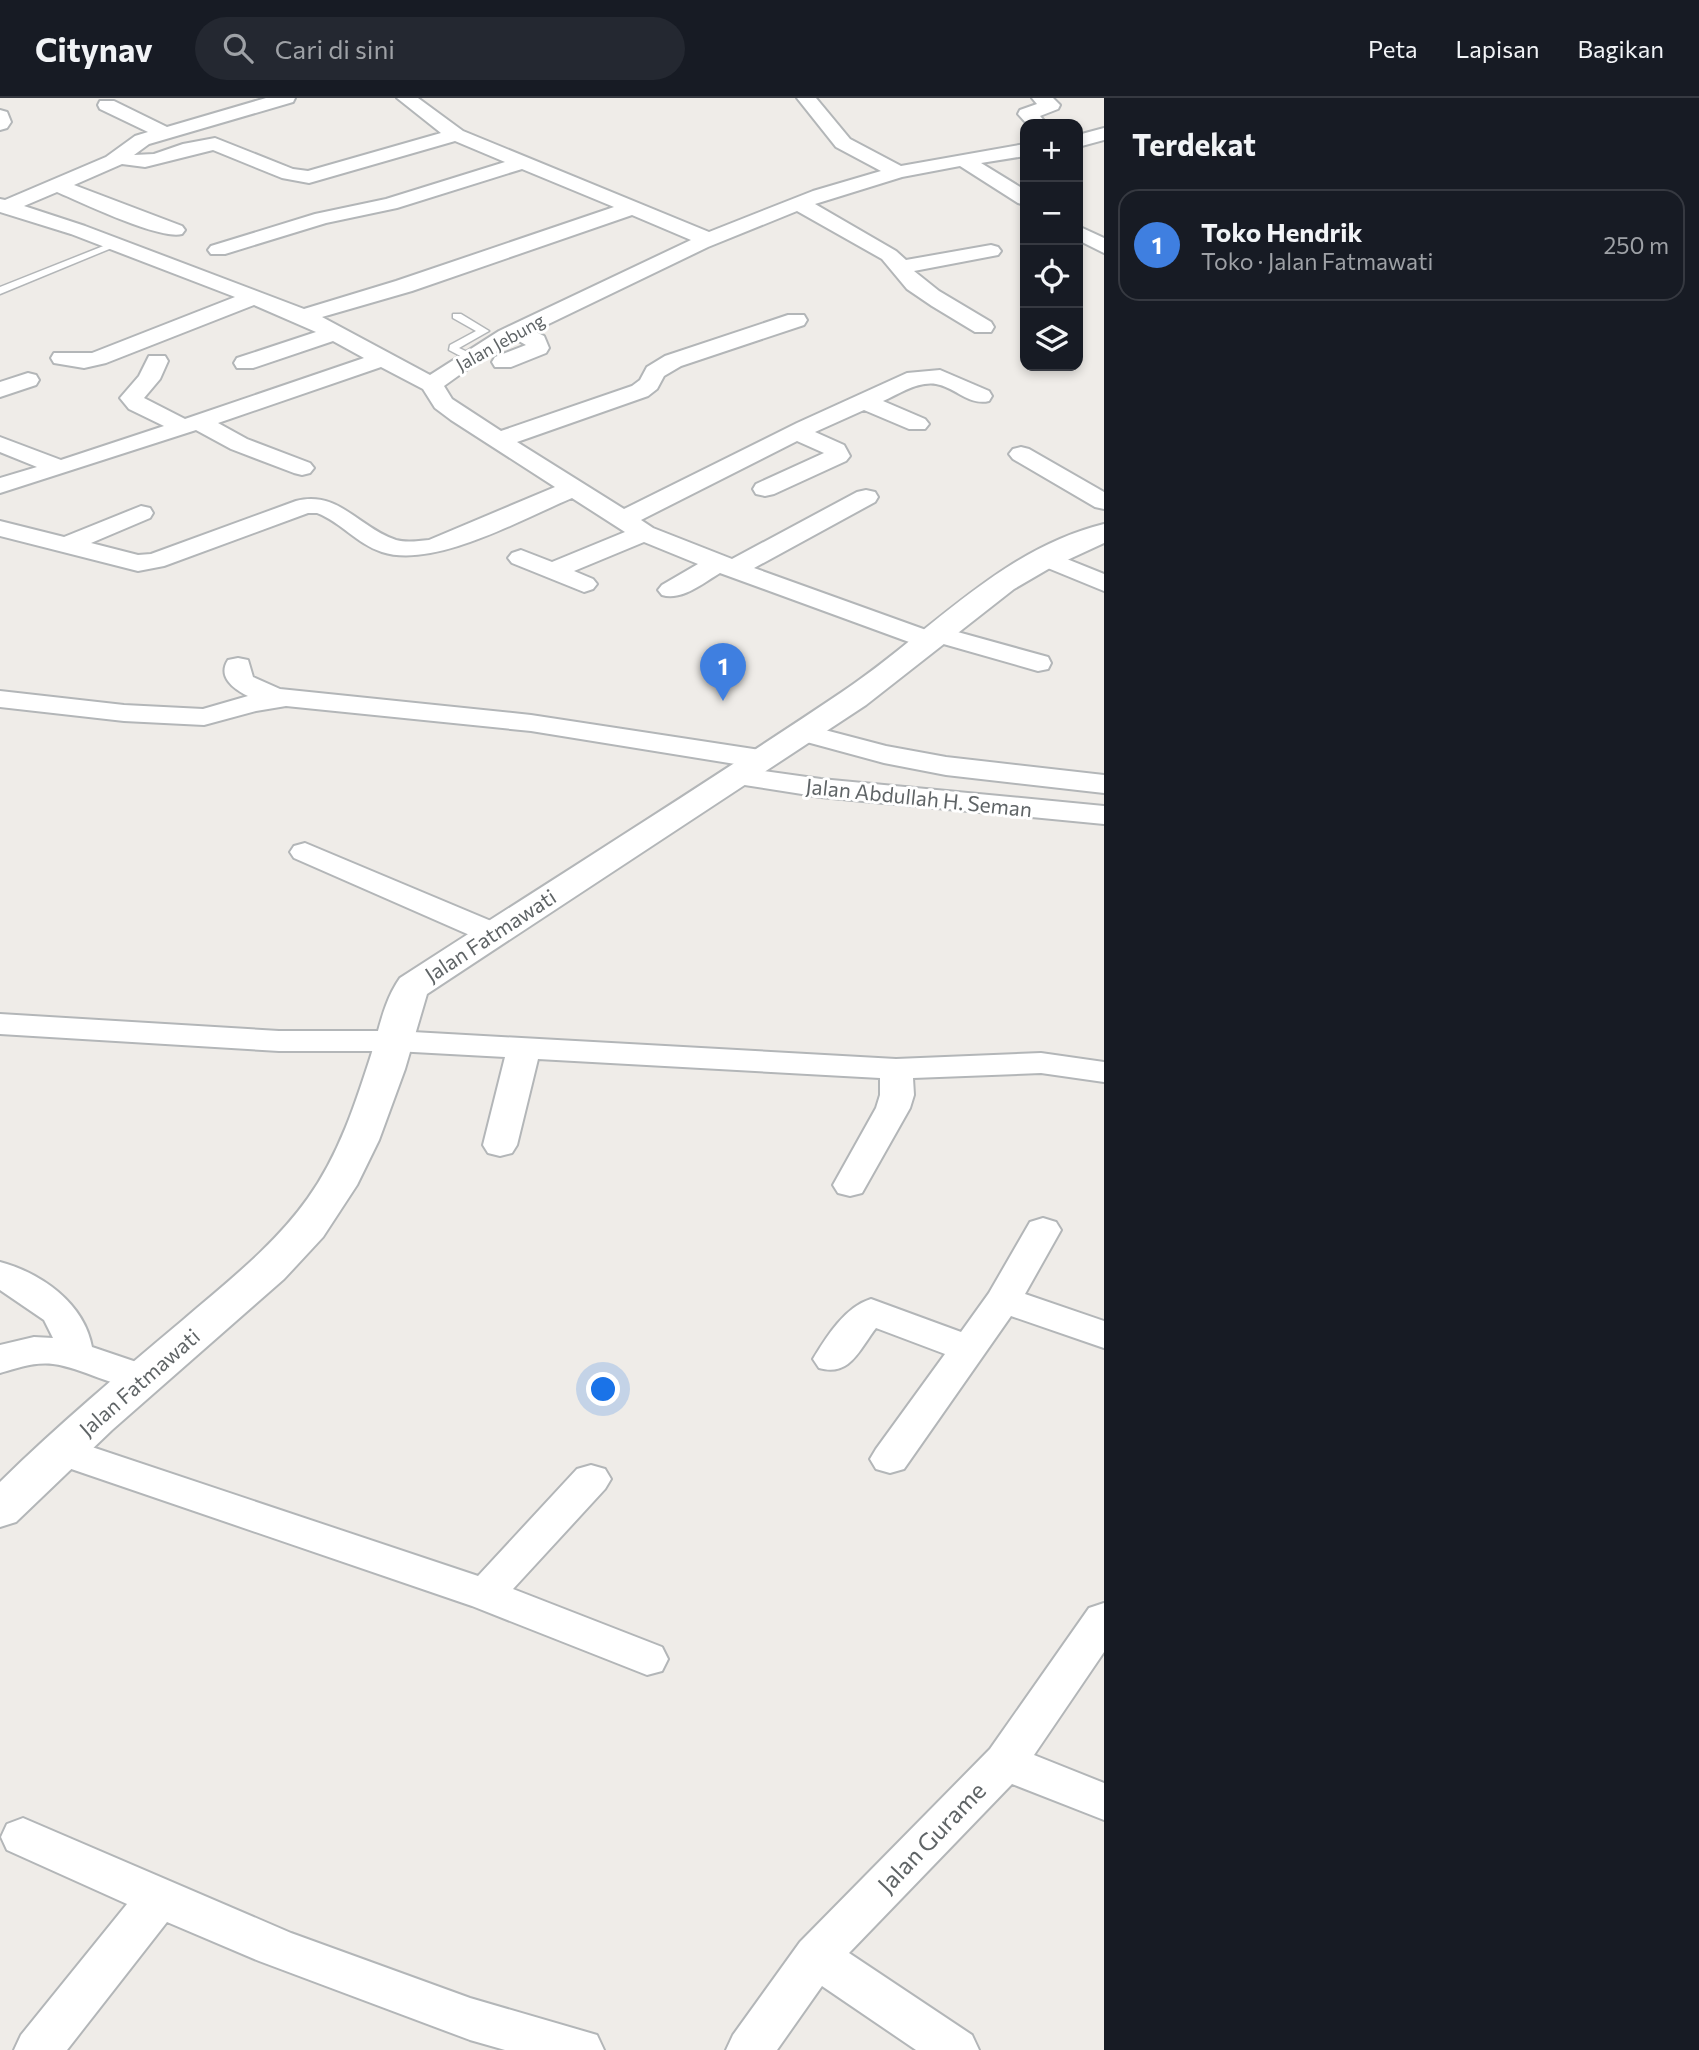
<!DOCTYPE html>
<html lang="id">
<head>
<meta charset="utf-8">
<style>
  :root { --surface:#171b24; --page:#242831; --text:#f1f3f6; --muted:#9ea1a6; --line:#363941; --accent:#d64757 }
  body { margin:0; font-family:Commissioner,sans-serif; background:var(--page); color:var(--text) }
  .controls { position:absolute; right:21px; top:21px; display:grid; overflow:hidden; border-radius:14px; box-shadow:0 4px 10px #0003 }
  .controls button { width:63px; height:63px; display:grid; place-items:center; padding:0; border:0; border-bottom:2px solid var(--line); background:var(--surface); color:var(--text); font:35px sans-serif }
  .you { position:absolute; left:604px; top:1292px; width:24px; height:24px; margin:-18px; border:5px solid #fff; border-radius:50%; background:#1a73e8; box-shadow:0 0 0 10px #1a73e833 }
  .badge { display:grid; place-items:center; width:46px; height:46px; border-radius:50%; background:var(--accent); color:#fff; font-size:23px; font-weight:700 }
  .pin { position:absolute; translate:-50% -58px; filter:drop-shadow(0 2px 4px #0008) }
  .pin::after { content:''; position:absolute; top:37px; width:24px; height:21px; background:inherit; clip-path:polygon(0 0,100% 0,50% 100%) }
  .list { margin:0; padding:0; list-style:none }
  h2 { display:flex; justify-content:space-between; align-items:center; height:91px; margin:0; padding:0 28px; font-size:30px }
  h2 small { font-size:23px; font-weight:400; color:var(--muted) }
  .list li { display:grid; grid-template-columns:46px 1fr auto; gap:21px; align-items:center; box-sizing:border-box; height:112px; margin:0 14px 14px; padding:0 14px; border:2px solid var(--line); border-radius:21px }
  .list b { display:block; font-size:26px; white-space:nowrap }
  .list p { margin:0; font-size:23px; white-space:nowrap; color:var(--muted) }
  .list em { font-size:23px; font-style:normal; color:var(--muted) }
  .icon { flex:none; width:38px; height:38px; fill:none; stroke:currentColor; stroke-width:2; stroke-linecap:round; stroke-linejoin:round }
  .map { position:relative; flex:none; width:1104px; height:1952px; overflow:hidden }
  header { display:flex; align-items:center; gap:42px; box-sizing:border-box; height:98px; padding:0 35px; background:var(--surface); border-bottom:2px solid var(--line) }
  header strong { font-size:33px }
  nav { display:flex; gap:38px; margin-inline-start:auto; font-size:24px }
  .search { width:490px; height:63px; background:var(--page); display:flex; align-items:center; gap:18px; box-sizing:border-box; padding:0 24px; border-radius:38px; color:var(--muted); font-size:26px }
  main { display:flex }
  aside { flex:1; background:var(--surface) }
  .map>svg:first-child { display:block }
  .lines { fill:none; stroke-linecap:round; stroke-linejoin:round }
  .service-casing { stroke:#b3b6b8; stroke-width:3 }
  .minor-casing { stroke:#b3b6b8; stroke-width:4 }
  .tertiary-casing { stroke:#b3b6b8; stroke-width:4 }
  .service { fill:#fff; fill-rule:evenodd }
  .minor { fill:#fff; fill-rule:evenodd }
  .tertiary { fill:#fff; fill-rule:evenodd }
  .labels { text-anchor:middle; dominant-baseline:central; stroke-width:6; stroke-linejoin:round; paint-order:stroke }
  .far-street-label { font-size:18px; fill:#5f6466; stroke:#fff }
  .street-label { font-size:21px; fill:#5f6466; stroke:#fff }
  .near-street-label { font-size:24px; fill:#5f6466; stroke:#fff }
</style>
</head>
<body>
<header>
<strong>Citynav</strong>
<div class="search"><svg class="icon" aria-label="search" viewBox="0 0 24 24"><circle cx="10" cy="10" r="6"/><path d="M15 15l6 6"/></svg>Cari di sini</div>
<nav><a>Peta</a><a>Lapisan</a><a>Bagikan</a></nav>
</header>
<main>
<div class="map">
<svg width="1104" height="1952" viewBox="0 0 1104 1952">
  <rect width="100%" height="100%" fill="#efece8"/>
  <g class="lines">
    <g class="service-casing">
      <path id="service" d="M111,145L119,147L0,196V189Z
        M453,216H461L489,233L459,250L474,257V261H466L449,252L450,247L476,233L453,220Z"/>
    </g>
    <g class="minor-casing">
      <path id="minor" d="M266,0H295L293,4L149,46L134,57L154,56L183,46L215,40L293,71L308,73L441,35L397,0H418L463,33L709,134L813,93L881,73L836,49L797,0H816L850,41L901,68L1025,46V58L981,65L1025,92V107L1018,105L960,68L902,79L815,106L896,153L906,162L991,147L998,149L1001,153L998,157L914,173L939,193L991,224L994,229L991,234H975L932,208L907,191L882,161L797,113L708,149L534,233L544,238L549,250L546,255L511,269H495L492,264L495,259L526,247L517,242L476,265L444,288L452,301L501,333L632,288L640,282L647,269L665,258L788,217H804L807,222L804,227L681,268L664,278L657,291L648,298L517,344L624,411L797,325L907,275L940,272L989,293L992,298L989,303C969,308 955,289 936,286C918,283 899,296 883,303L925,321L929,326L925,331H909L864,312L815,334L844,347L850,358L846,363L774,396L765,398L756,396L753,391L756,386L824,355L797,343L641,422L653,430L732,461L857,394L866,392L875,394L878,399L875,404L754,470L926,532L936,528L1048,559L1051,565L1048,571L1038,573L940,545L929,550L920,548L720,475C703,485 682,503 662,497L658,492L662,487L698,466L644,444L574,473L593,481L597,486L593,491L584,494L512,465L508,460L512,455L521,452L552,464L625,434L572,400C522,421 434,471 382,454C357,446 341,424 317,415H308L164,468L138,473L0,438V423L64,439L141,408L150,410L153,415L150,420L91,445L138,457L151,456L296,403C339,392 359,430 396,442C407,445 418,443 429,442L555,389L451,322L435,310L423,291L381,269L218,325L247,341L310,365L314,370L310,375L302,377L294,375L231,351L196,332L0,395V380L37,369L0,354V339L61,362L164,328L129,311L120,300L139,278L149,258H165L168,263L160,281L144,300L185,321L364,260L333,243L253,270H237L234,265L237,260L316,234L254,207L106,265L84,270L54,265L51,260L54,255H92L235,199L71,136L0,114V101L5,102L106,59L135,38L148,34L100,11L98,7L100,3H114L167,29ZM455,43L505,64L386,101L315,116L211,148L208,152L211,156H225L326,125L397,110L522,71L614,109L396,183L304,211L85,128L24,108L57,94C83,105 159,142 182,136L185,132L182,128L74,87L122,66L145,69L213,52L282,80L309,85ZM632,117L691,142L499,233L430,277L322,219L412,193Z
        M1032,0H1053L1060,7L1058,11L1040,18L1047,26H1027L1018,16L1020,12L1037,6Z
        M0,12L7,14L11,24L7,30L0,32Z
        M1104,30V42L1078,49V37Z
        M1078,128L1104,140V155L1078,142Z
        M28,275L36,277L39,282L36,287L0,299V284Z
        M1021,349L1029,351L1104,394V411L1095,409L1013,361L1009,356L1013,351Z
        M1047,453L1104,476V493L1038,466L1034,461L1038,456Z
        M238,560L248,562L253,579L280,591L531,617L760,652L770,655L774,661L770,667L760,670L531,633L286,608L256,613L204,627L124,623L0,609V593L124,607L203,611L248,598C234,591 217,579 228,562Z
        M802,626L886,648L946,659L1104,677V695L946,677L884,665L792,640L788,634L792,628Z
        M735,669L821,681L1104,708V726L821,699L725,684L721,678L725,672Z
        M305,745L503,828L508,835L503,842L492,844L481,842L294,760L290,754L294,748Z
        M0,916L279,933H395L896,961L1041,955L1104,964V984L1041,975L913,980L914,997L910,1010L862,1095L850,1098L838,1095L833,1087L876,1010L880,997V980L538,961L517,1047L512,1055L500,1058L488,1055L483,1047L505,959L395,953H279L0,936Z
        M1043,1120L1056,1124L1061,1132L1025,1196L1104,1223V1250L1011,1218L904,1371L890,1375L876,1371L870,1361L876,1351L945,1256L876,1230C859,1252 850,1279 819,1270L813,1261C827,1238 845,1209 871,1201L961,1234L989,1195L1030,1124Z
        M0,1164C41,1175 84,1205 92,1249L157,1271L163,1280L157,1289C127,1298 86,1270 53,1266C33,1264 19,1270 0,1275V1247L34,1239L53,1240L44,1222L0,1192Z
        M59,1338L478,1478L577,1371L591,1367L605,1371L611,1381L605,1391L513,1491L662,1549L668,1561L662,1573L647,1577L472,1508L45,1362L40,1352L45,1342Z
        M1104,1505V1554L1034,1657L1104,1685V1722L1012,1686L849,1855L972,1937L979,1952H916L822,1888L777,1952H726L733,1937L800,1844L990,1651L1089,1510Z
        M23,1720L291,1835L470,1900L597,1937L604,1952H505L470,1942L259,1863L167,1824L67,1952H14L21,1937L127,1806L7,1752L1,1739L7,1726Z"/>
    </g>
    <g class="tertiary-casing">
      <path id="tertiary" d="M1104,426V445L1050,470L1014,491L866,607L427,896L405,971L379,1042L357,1087L323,1139L284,1181L112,1332L16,1424L0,1429V1384C58,1327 121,1274 183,1222C227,1184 274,1148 308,1100C339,1057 356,1004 372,954C380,928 384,903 400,880C547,785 696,692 842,594C928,537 999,452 1104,426Z"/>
    </g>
    <use href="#service" class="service"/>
    <use href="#minor" class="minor"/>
    <use href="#tertiary" class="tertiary"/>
  </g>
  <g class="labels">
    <g class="far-street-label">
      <text transform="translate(500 244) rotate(-29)">Jalan Jebung</text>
    </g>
    <g class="street-label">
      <text transform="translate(919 699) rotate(6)">Jalan Abdullah H. Seman</text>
      <text transform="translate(490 837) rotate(-33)">Jalan Fatmawati</text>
      <text transform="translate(139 1284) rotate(-41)">Jalan Fatmawati</text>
    </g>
    <g class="near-street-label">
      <text transform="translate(931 1739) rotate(-46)">Jalan Gurame</text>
    </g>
  </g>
</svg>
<div class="controls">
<button>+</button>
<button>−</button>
<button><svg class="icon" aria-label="locate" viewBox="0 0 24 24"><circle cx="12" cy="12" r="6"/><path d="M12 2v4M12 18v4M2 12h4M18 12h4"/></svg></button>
<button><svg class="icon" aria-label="layers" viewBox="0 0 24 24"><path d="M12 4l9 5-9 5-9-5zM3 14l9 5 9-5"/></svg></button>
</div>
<div class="you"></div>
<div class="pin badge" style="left:723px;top:603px;background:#3f7fe0">1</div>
</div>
<aside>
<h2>Terdekat<small></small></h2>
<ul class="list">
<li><span class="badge" style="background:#3f7fe0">1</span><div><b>Toko Hendrik</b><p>Toko · Jalan Fatmawati</p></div><em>250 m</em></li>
</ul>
</aside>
</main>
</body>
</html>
